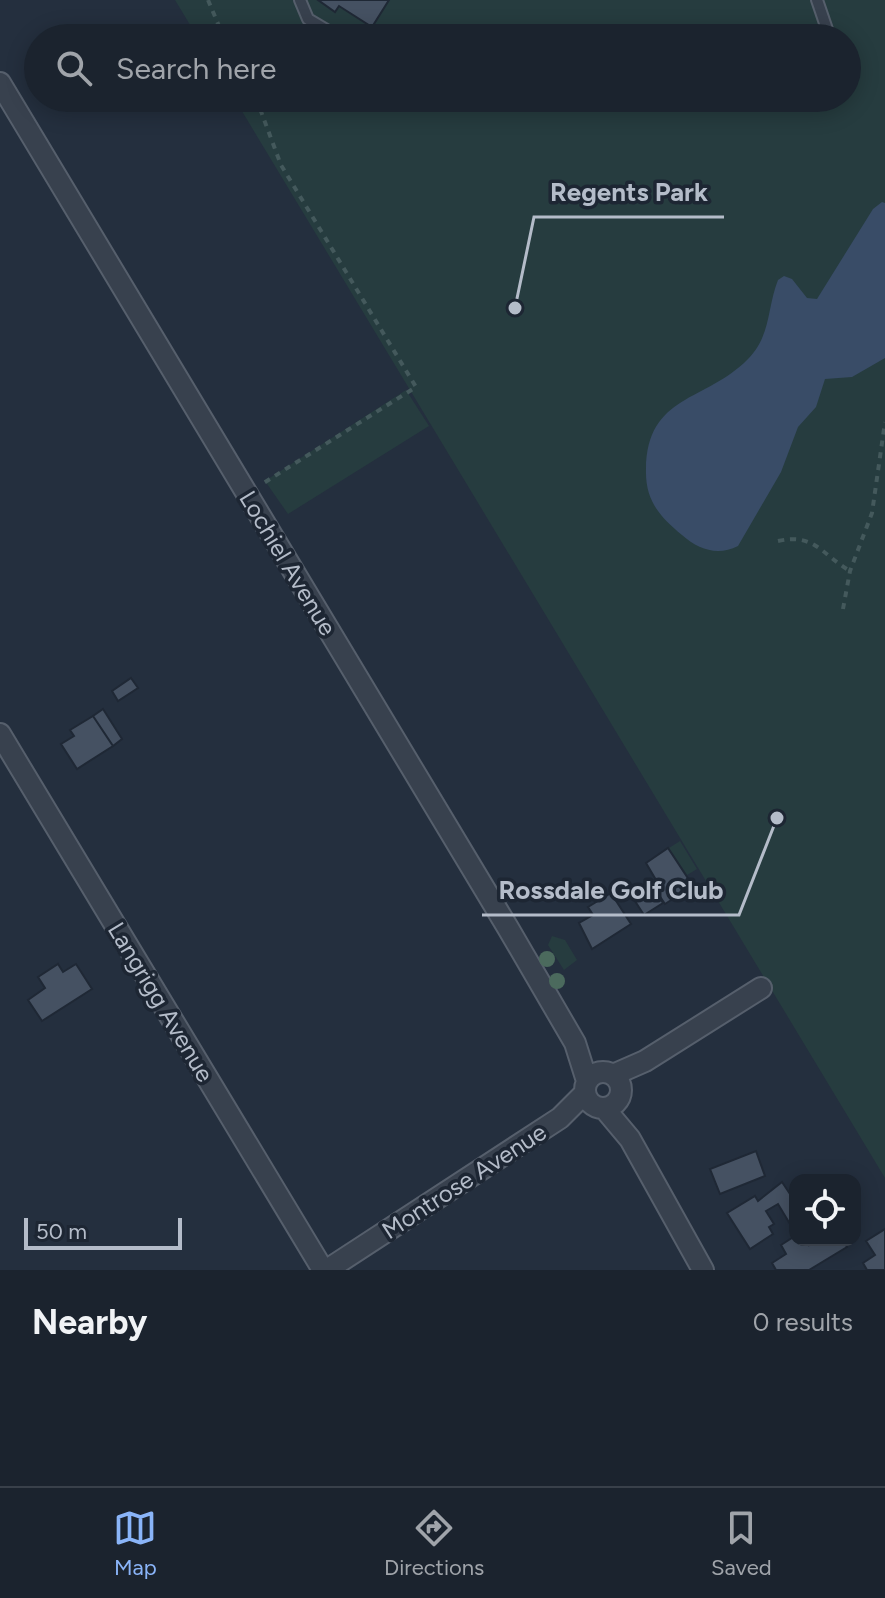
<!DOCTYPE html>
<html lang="en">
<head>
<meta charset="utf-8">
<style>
  :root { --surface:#1b232e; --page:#282f3a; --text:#f1f3f6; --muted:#a0a4aa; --line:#39404a; --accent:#8ab4f8 }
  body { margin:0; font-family:Figtree,sans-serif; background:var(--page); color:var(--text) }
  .controls { position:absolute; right:24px; bottom:24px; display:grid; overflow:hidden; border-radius:16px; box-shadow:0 4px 20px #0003 }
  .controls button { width:72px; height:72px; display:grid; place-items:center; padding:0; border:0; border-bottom:2px solid var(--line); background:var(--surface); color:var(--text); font:40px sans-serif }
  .scale { position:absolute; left:24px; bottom:20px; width:158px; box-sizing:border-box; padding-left:8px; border:4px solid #b4bcc9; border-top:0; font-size:22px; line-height:28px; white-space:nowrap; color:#b4bcc9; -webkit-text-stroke:6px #1d2633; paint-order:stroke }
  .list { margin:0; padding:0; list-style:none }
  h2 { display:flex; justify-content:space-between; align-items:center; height:104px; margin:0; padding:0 32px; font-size:34px }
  h2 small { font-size:26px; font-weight:400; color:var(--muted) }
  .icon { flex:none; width:44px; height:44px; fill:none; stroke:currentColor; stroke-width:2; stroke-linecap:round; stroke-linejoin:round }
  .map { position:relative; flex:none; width:885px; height:1270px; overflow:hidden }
  .search { position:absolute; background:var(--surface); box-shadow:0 4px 20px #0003; left:24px; right:24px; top:24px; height:88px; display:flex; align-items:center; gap:20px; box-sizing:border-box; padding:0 28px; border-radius:44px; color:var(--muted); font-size:30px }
  .sheet { height:216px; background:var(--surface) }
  nav { display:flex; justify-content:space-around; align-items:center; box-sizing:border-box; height:112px; border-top:2px solid var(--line); background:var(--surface); font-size:22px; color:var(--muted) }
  nav a { display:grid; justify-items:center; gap:4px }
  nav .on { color:var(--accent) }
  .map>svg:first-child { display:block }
  .green { fill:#263c3f }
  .water { fill:#394c67 }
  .building { fill:#455162; stroke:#1f2835; stroke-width:2 }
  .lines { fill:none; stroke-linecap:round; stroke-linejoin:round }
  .lane-casing { stroke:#565f6c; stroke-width:14 }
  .street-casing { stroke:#565f6c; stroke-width:24 }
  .path { stroke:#44595c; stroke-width:4; stroke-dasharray:6 6; stroke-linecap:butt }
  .lane { stroke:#38414e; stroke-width:10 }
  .street { stroke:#38414e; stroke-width:20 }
  .tree { fill:#4b6a5d }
  .labels { text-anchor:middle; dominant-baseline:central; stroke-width:7; stroke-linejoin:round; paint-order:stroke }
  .street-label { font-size:24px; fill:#b4bcc9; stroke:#1d2633 }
  .leader { fill:none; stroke:#b4bcc9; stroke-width:3 }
  .callout-dot { fill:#b4bcc9; stroke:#1d2633; stroke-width:3 }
  .callout-label { font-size:26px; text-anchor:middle; font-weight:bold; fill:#b4bcc9; stroke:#1d2633; stroke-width:7; stroke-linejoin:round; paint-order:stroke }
</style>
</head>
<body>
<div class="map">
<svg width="885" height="1270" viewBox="0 0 885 1270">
  <rect width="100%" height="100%" fill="#242f3e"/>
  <path class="green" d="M175,0H885V1178L234,98H847V38H198Z
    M406,390L429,426L288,514L265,481Z
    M680,841L697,869L687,875L669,848Z
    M552,936L565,940L577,960L564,970L548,945Z"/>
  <path class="water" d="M882,202L885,203V358L852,377L825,379L816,407L798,427L781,472L738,546C718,556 699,550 682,535C659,516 645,500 646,469C647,394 706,402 748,359C771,336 767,308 778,280L784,276L792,279L807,298L817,299L873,209Z"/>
  <path class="building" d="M318,0H389L372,27L339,6L335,12Z
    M131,678L138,688L118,701L112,691Z
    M103,709L122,739L113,746L93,716Z
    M93,716L113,746L77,769L61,744L74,736L70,730Z
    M668,848L693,886L665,904L651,883L656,880L646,863Z
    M652,885L663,903L644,915L633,898Z
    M611,893L631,924L592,949L579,923L593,915L588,907Z
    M58,964L63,972L76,964L92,989L42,1021L28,1000L45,988L38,977Z
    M756,1151L765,1176L720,1194L710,1169Z
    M782,1182L790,1194L795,1191V1221L790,1224L778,1204L766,1211L774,1224L769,1227L773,1234L750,1249L727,1213L755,1196L758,1201Z
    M885,1229V1270H867L863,1263L875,1255L866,1241Z
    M795,1236V1240H806L809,1245L817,1240H843L847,1247L809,1270H776L772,1263L786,1254L781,1245Z"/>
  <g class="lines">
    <g class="lane-casing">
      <path id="lane" d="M300,0L308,19L340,38
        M817,0L830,38"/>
    </g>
    <g class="street-casing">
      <path id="street" d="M0,83L508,928L575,1043L587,1081
        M0,734L323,1270
        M585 1090a18 18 0 1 1 36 0a18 18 0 1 1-36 0Z
        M613,1075L645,1061L761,988
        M604,1108L630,1139L703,1270
        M327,1270L560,1118L585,1093"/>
    </g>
    <path class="path" d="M208,0L224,38
      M256,98L281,165L416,387L262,484
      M778,541C815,533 821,554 850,571
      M843,609L850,571L872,513L885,422"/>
    <use href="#lane" class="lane"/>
    <use href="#street" class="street"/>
  </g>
  <g class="tree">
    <circle cx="547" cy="959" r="8"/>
    <circle cx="557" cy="981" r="8"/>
  </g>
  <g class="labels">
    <g class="street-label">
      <text transform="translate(288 563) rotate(59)">Lochiel Avenue</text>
      <text transform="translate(161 1002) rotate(59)">Langrigg Avenue</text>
      <text transform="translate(464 1181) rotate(-33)">Montrose Avenue</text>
    </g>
  </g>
  <path class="leader" d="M515 308L534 217H724M777 818L739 915H482"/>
  <g class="callout-dot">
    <circle cx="515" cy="308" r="8"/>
    <circle cx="777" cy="818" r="8"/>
  </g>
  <g class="callout-label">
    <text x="629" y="201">Regents Park</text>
    <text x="611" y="899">Rossdale Golf Club</text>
  </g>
</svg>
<div class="controls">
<button><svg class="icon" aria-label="locate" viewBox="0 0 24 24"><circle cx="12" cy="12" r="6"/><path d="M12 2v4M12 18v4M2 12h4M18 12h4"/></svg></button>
</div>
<div class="scale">50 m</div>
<div class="search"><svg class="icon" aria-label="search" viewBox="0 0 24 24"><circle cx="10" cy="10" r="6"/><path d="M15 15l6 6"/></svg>Search here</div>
</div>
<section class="sheet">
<h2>Nearby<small>0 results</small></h2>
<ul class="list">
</ul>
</section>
<nav>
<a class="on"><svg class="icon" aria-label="map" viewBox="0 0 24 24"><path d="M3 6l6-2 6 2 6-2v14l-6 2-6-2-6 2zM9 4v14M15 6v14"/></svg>Map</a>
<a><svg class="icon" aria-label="directions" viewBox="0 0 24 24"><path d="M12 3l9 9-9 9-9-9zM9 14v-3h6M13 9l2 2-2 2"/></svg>Directions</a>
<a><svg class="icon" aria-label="saved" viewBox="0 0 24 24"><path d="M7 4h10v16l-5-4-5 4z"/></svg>Saved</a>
</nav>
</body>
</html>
